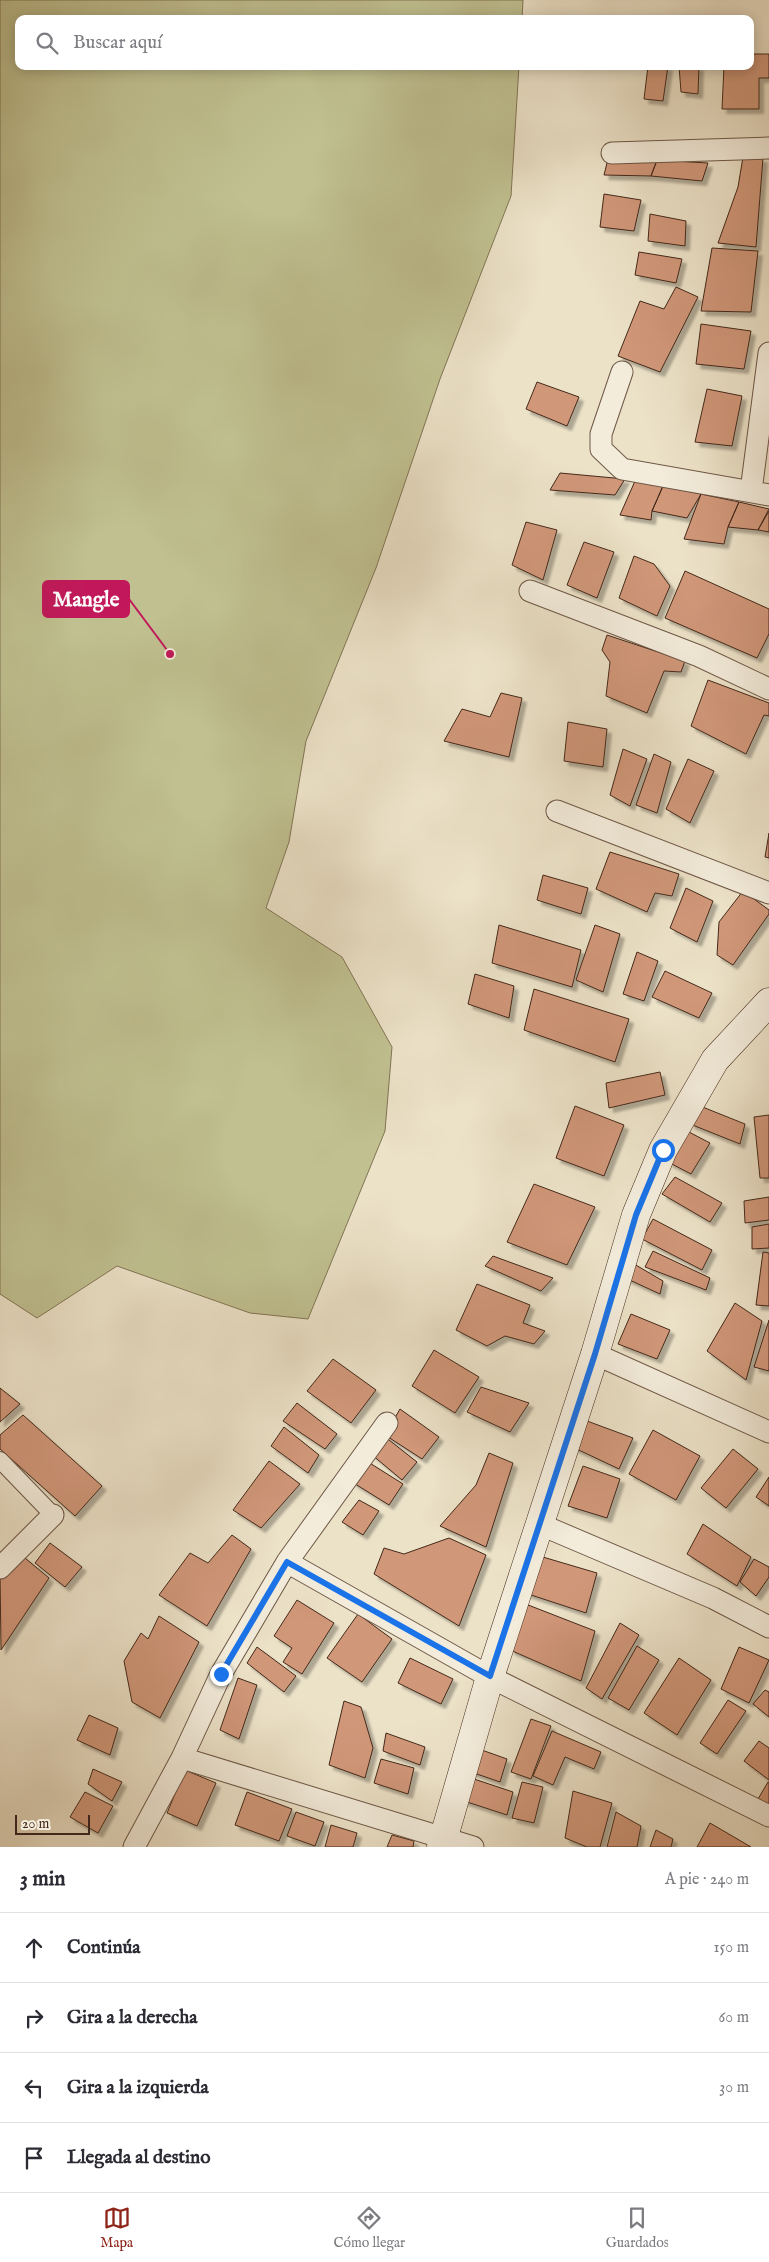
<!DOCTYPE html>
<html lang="es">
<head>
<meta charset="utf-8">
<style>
  :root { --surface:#fff; --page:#f2f2f3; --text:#2b2b33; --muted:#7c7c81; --line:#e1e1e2; --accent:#8f2418 }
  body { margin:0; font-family:"IM FELL English",serif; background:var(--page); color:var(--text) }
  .scale { position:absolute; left:15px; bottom:12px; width:75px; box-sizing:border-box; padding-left:5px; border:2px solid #44291a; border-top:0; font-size:14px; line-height:18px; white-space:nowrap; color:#44291a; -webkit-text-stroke:4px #f3ecdb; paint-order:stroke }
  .stop { position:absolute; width:15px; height:15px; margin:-11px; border:4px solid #1a73e8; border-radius:50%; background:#fff }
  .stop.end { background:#1a73e8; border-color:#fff; box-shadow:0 1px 5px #0008 }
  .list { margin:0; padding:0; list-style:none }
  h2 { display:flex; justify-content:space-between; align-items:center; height:65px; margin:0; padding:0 20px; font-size:21px }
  h2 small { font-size:16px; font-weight:400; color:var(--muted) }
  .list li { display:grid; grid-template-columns:32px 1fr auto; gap:15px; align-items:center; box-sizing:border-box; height:70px; padding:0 20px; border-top:1px solid var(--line) }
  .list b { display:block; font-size:19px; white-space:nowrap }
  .list em { font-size:16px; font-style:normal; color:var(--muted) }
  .icon { flex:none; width:28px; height:28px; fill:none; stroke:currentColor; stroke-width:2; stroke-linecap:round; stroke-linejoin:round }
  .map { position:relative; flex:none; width:769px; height:1847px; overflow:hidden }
  .search { position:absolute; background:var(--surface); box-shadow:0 2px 12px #0003; left:15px; right:15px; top:15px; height:55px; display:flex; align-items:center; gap:12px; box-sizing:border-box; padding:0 18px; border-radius:10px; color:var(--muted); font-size:19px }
  .sheet { height:345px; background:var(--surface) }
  nav { display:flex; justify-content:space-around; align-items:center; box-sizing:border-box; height:70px; border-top:1px solid var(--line); background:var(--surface); font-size:14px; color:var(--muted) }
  nav a { display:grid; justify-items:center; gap:2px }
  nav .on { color:var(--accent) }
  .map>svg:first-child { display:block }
  .green { fill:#c0c090; stroke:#827455 }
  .building { fill:#d09779; stroke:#44291a; filter:url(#shadow) }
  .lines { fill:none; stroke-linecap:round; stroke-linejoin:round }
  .pedestrian-casing { stroke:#6e5746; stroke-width:18 }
  .minor-casing { stroke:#6e5746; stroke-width:23 }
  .secondary-casing { stroke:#44291a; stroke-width:29 }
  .pedestrian { stroke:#f3ecdb; stroke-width:16 }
  .minor { stroke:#f3ecdb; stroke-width:21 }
  .secondary { stroke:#f3ecdb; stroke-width:28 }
  .route { stroke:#1a73e8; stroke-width:6 }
  .leader { fill:none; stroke:#c2185b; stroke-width:2 }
  .callout-dot { fill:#c2185b; stroke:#f3ecdb; stroke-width:2 }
  .callout { fill:#c2185b; stroke:#c2185b; stroke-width:2 }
  .callout-label { font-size:21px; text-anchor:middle; font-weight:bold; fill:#fff }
</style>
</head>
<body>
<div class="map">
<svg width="769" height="1847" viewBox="0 0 769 1847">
  <defs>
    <filter id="shadow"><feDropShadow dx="4.5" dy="4.5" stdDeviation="1" flood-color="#0004"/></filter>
  </defs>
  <rect width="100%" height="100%" fill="#ece2c8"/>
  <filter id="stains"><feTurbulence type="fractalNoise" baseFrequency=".004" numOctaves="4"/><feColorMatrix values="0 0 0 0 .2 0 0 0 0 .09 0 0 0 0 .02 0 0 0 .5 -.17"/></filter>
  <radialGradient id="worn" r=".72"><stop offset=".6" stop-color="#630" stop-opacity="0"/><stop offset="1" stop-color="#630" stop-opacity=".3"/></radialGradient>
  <path class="green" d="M0,0H523L522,19H19V66H519L511,196L440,379L376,568L306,741L289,842L266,908L342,957L392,1047L385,1131L308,1319L250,1313L117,1266L37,1318L0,1294Z"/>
  <path class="building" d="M750,54H769V78H759V109H722L724,66H750Z
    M648,66H668L663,101L644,99Z
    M679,66H699L698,94L681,92Z
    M609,155L657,160L651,176L604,175Z
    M743,157L763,158L756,247L718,243L738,187Z
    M657,160L708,163L702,181L651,176Z
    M604,194L641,200L634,231L600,227Z
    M650,214L686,221L685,246L648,241Z
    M712,248L758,251L751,312L701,311Z
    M639,252L682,259L676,283L635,275Z
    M676,287L698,297L660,372L618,356L640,301L664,309Z
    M701,324L751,331L744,369L696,364Z
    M537,382L579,397L567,426L526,409Z
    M707,389L742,396L732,446L695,442Z
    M560,473L625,479L615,495L550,490Z
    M635,481L663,486L652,511L651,520L620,515Z
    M663,486L701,494L687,518L652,511Z
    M701,494L739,502L728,527L724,544L684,539Z
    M739,502L769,509L758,530L728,527Z
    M769,511V532L758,530Z
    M526,522L557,530L543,580L512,565Z
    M584,542L614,552L597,598L567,585Z
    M634,556L654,564L670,586L657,616L619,598Z
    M685,571L769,609V634L757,658L665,618Z
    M607,635L685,661L681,672L664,671L647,713L606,696L610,662L602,650Z
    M708,680L769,703V716L764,715L746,754L691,726Z
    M501,693L522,698L509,757L444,741L462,709L490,717Z
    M568,722L607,729L603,767L564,761Z
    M623,749L647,759L630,806L610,795Z
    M654,754L671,762L657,813L636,805Z
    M688,759L714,771L690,823L666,809Z
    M769,833V858L765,857Z
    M610,852L679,874L672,896L655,893L647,912L596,889Z
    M543,875L588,888L581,914L537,900Z
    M686,888L713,901L697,942L670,928Z
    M743,891L769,910V914L733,965L717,955L719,922Z
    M499,925L581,950L572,987L492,963Z
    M595,925L620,934L603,992L576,980Z
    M637,952L658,961L644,1001L623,994Z
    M665,971L712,993L699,1018L652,997Z
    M475,974L514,986L509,1018L468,1004Z
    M534,989L629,1019L615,1062L524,1030Z
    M660,1072L665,1095L609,1108L606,1083Z
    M695,1104L745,1124L740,1144L690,1124Z
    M575,1106L624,1125L604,1176L556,1158Z
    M769,1115V1178H760L754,1117Z
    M687,1131L710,1143L691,1174L668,1162Z
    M675,1177L722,1203L710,1222L662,1194Z
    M534,1184L595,1207L567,1265L507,1242Z
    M769,1197V1220L745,1223L744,1201Z
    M653,1219L712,1250L702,1270L642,1239Z
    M769,1224V1248L752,1249V1227Z
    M653,1251L710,1278L706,1290L645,1267Z
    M763,1252L769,1253V1306L756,1305Z
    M493,1256L553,1278L541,1291L485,1266Z
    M629,1261L663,1281L660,1294L623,1277Z
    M477,1284L530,1305L523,1323L545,1331L534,1344L505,1336L487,1346L456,1330Z
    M735,1303L762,1321L746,1380L707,1351Z
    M631,1314L670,1330L657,1359L618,1344Z
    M769,1320V1371L754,1367Z
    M434,1350L479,1377L455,1413L412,1386Z
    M333,1359L376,1390L351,1423L307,1391Z
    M481,1387L529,1403L510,1432L467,1412Z
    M0,1388L20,1404L0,1422Z
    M297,1403L337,1434L325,1449L283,1421Z
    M400,1409L439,1437L422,1459L385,1435Z
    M23,1415L102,1486L75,1516L0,1449V1435Z
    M579,1418L633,1438L619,1469L566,1444Z
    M284,1427L319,1455L308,1473L271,1446Z
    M653,1430L700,1456L676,1500L629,1474Z
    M384,1436L417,1462L402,1480L371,1454Z
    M733,1449L758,1469L726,1508L701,1488Z
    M489,1453L513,1463L486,1547L440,1526L476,1485Z
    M365,1460L403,1484L389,1505L352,1482Z
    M269,1461L300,1484L261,1528L233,1510Z
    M583,1466L620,1479L607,1518L568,1506Z
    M769,1477V1506L756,1497Z
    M359,1500L379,1511L363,1535L342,1522Z
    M703,1524L751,1557L737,1586L687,1554Z
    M232,1535L251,1549L207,1626L159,1595L190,1553L208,1563Z
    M449,1538L486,1555L459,1626L374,1574L384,1548L404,1554Z
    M50,1543L82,1567L65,1587L35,1563Z
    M19,1553L49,1578L1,1650L0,1573Z
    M536,1555L597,1573L586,1613L525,1593Z
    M754,1559L769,1567V1577L756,1596L740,1582Z
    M297,1600L334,1623L302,1674L283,1662L292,1648L274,1636Z
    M523,1603L595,1631L581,1681L510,1650Z
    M358,1614L392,1639L362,1682L327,1658Z
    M159,1616L199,1642L160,1718L132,1702L124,1661L141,1633L148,1639Z
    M620,1623L639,1635L602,1699L586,1688Z
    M637,1646L659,1660L629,1710L608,1698Z
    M257,1647L296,1676L284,1692L247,1663Z
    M739,1647L769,1660L749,1703L721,1689Z
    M410,1658L453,1679L441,1704L398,1683Z
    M679,1658L711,1680L677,1735L644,1713Z
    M238,1678L257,1685L239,1739L220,1730Z
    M765,1690L769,1692V1717L753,1704Z
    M728,1700L746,1711L717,1754L700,1743Z
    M344,1701L361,1707L373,1748L365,1778L329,1765Z
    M89,1715L118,1728L110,1755L77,1740Z
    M531,1719L551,1726L531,1779L511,1772Z
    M552,1731L601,1752L594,1769L565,1757L553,1785L533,1776Z
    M386,1733L425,1747L420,1765L383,1751Z
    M759,1741L769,1748V1780L744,1761Z
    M479,1749L507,1759L500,1782L471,1772Z
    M381,1759L414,1768L408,1794L374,1783Z
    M93,1769L122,1782L112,1801L88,1784Z
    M185,1770L216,1783L197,1826L167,1813Z
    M471,1778L513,1792L507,1815L461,1800Z
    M522,1782L543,1787L534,1823L512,1818Z
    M768,1782H769V1805L758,1799Z
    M573,1791L612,1803L600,1847H587L565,1838Z
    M85,1792L113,1806L98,1833L70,1817Z
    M247,1792L292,1809L279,1841L235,1825Z
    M296,1812L324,1822L315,1846L287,1836Z
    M616,1812L641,1826L637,1847H607Z
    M710,1823L751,1847H697Z
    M331,1825L357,1833L353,1847H325Z
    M656,1830L673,1839L671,1847H650Z
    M392,1835L414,1841L413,1847H387Z"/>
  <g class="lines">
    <g class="pedestrian-casing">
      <path id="pedestrian" d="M0,1460L53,1515"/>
    </g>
    <g class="minor-casing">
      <path id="minor" d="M612,153L769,148
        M622,372L601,434V449L622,469L769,495
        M751,491L769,353
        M530,591L699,656L769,689
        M557,811L769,893
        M595,1354L769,1432
        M539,1524L713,1598L769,1627
        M287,1562L490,1677L769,1816
        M0,1568L53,1515
        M182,1758L473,1847
        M134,1847L182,1758L221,1674L287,1562L387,1423"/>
    </g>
    <g class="secondary-casing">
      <path id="secondary" d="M441,1847L490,1677L595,1354L636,1215L663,1150L715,1060L769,1002"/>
    </g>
    <use href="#pedestrian" class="pedestrian"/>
    <use href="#minor" class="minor"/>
    <use href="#secondary" class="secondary"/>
  </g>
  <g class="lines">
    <path class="route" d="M221,1674L287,1562L490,1676L595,1354L636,1215L663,1150"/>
  </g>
  <path class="leader" d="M170 654L129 599"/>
  <circle class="callout-dot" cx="170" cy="654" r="5"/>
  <rect class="callout" x="43" y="581" width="86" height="36" rx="5"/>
  <g class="callout-label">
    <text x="86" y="606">Mangle</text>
  </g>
  <rect width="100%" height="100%" filter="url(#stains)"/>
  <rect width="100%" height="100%" fill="url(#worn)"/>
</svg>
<div class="scale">20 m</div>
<div class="stop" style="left:663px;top:1150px"></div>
<div class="stop end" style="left:221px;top:1674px"></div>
<div class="search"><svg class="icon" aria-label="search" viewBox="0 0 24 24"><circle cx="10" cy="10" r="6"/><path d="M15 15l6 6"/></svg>Buscar aquí</div>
</div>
<section class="sheet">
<h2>3 min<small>A pie · 240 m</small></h2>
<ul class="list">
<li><svg class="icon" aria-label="ahead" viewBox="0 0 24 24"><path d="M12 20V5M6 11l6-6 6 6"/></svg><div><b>Continúa</b></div><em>150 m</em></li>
<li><svg class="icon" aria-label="right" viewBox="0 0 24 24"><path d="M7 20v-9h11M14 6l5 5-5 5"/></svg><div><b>Gira a la derecha</b></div><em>60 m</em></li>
<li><svg class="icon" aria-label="left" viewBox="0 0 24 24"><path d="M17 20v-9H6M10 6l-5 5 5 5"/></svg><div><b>Gira a la izquierda</b></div><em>30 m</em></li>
<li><svg class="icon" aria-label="arrive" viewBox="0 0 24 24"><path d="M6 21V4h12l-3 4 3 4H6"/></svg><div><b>Llegada al destino</b></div></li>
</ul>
</section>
<nav>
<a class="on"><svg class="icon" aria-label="map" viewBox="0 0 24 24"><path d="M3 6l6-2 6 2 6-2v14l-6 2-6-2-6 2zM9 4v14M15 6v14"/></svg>Mapa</a>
<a><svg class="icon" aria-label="directions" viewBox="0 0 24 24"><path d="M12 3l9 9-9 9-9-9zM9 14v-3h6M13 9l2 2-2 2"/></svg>Cómo llegar</a>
<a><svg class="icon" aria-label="saved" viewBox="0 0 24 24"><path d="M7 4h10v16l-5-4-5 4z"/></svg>Guardados</a>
</nav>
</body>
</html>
